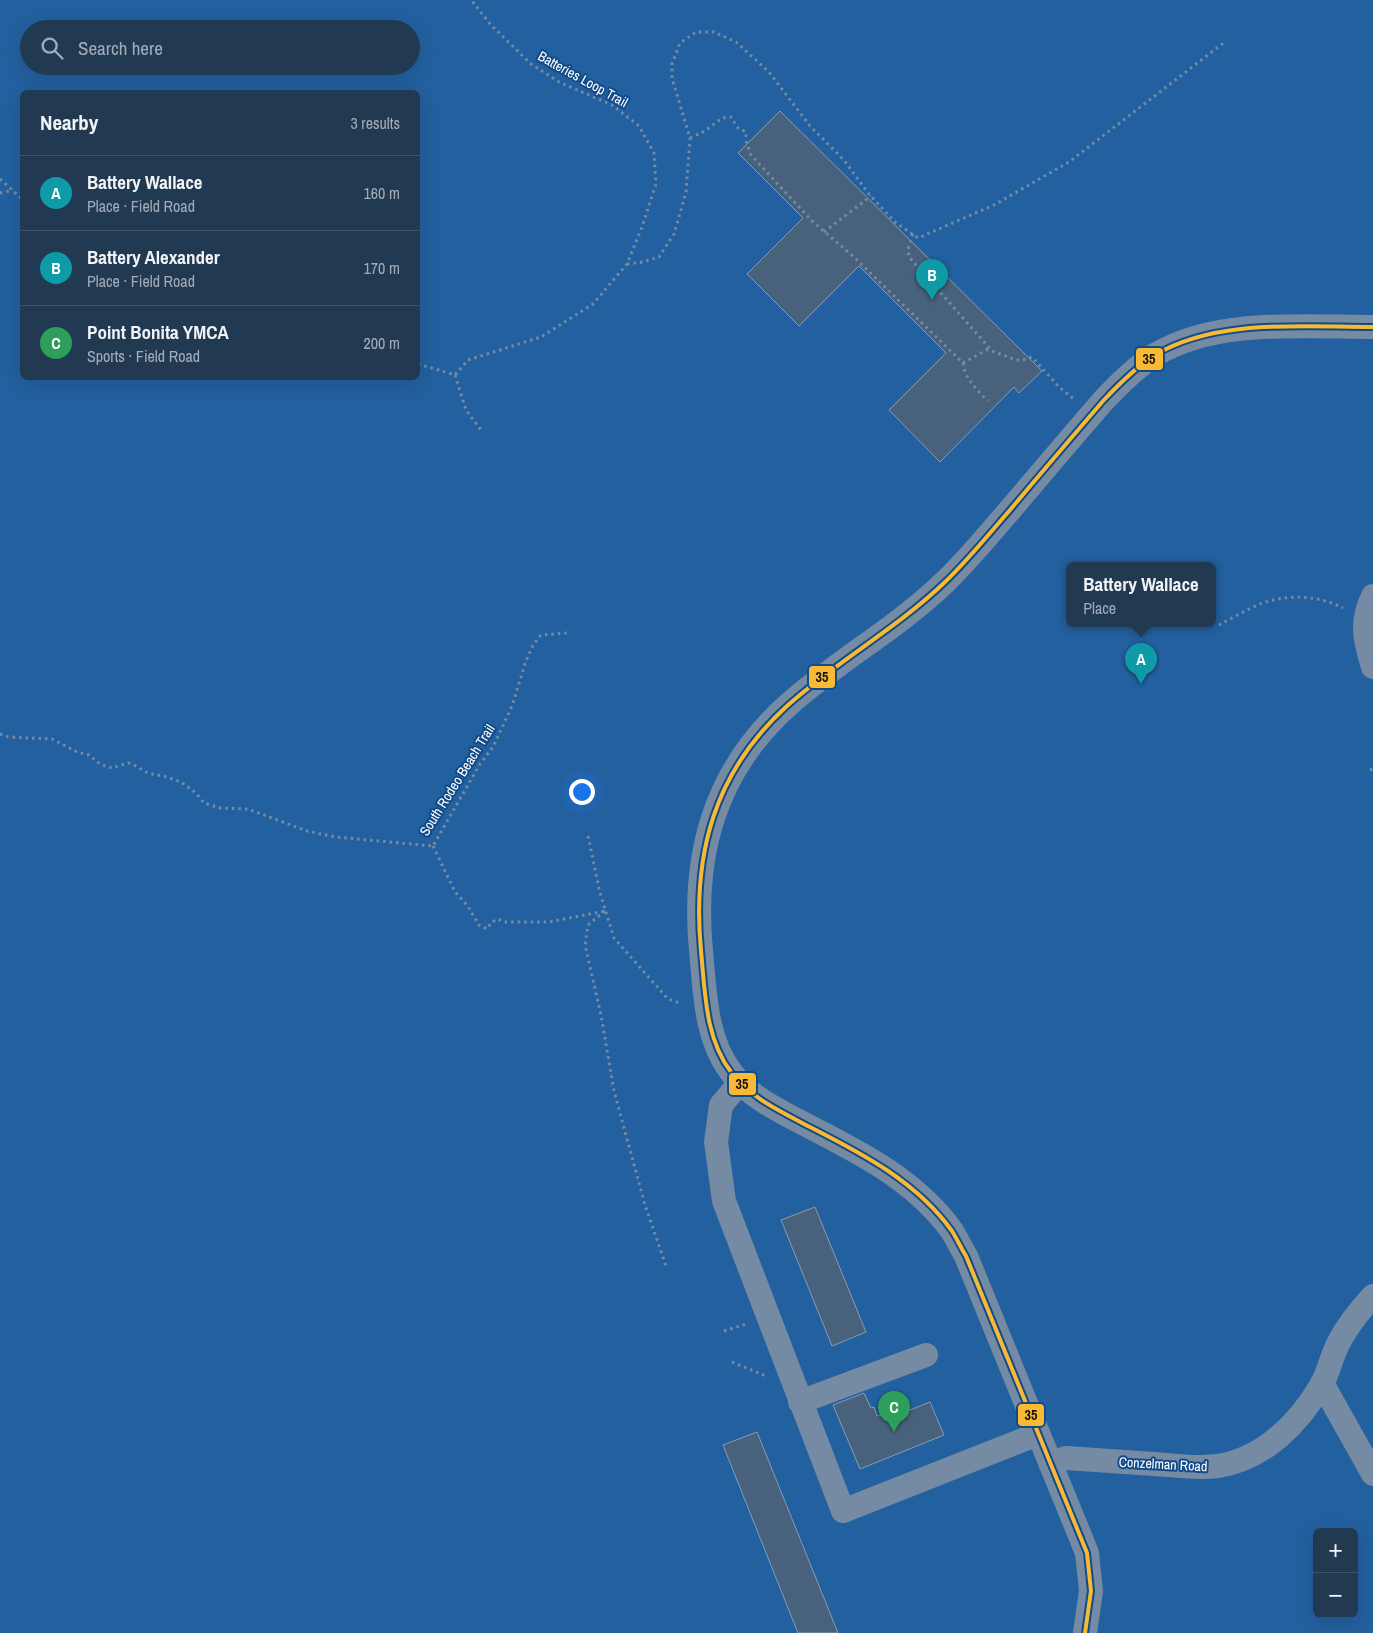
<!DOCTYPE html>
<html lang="en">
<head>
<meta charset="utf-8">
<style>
  :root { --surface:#223952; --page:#2e445c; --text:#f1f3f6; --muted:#a2acb8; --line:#3f5369; --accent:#ea580c }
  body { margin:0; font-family:"Archivo Narrow",sans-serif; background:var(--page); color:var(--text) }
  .controls { position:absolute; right:15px; bottom:15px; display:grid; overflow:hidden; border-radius:8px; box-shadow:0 5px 20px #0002 }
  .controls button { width:45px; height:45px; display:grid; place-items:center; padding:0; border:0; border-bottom:1px solid var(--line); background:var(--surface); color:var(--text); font:25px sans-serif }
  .you { position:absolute; left:581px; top:791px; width:18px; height:18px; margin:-12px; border:4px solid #fff; border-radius:50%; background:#1a73e8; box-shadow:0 0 0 8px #1a73e833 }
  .badge { display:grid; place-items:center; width:32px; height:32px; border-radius:50%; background:var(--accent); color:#fff; font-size:16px; font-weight:700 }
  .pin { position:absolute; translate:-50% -41px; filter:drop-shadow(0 1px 2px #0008) }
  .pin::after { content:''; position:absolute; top:26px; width:18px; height:15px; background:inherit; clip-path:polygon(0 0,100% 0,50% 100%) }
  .popup { position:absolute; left:1066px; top:562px; width:150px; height:65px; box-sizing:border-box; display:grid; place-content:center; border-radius:8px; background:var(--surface); filter:drop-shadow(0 1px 4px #0005); font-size:16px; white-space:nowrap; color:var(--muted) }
  .popup b { font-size:19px; color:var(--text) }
  .popup::after { content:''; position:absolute; left:50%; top:100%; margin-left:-10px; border:10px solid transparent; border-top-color:var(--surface) }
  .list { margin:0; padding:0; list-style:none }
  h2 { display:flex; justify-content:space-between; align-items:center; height:65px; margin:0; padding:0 20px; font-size:21px }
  h2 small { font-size:16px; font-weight:400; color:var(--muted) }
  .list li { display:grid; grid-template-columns:32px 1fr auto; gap:15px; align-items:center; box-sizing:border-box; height:75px; padding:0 20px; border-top:1px solid var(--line) }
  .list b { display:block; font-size:19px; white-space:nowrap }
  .list p { margin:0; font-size:16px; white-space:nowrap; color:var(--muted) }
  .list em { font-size:16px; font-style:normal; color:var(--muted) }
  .icon { flex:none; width:28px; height:28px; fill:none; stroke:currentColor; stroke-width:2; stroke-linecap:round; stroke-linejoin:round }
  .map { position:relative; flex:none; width:1373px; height:1633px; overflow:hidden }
  .search { position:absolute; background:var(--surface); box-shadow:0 5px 20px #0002; left:20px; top:20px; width:400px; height:55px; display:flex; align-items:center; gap:12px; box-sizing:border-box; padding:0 18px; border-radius:28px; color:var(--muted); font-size:19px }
  .panel { position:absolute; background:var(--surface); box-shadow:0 5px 20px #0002; left:20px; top:90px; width:400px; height:290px; border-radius:8px }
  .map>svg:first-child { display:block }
  .green { fill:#23609f; fill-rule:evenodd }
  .building { fill:#48627d; stroke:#889cb1 }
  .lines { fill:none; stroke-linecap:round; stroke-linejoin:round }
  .path { stroke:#748ba3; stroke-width:3; stroke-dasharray:2.5 4; stroke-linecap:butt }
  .minor { stroke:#748ba3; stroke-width:24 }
  .bus-1-casing { stroke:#124b89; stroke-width:8 }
  .bus-1 { stroke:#fab933; stroke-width:4 }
  .labels { text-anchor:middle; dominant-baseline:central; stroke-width:4; stroke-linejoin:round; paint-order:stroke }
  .street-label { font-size:14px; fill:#fff; stroke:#124b89 }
  .line-badge { stroke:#124b89; stroke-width:2 }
  .pale-badge-label { font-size:14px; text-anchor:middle; font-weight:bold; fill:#111 }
</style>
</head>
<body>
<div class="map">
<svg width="1373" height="1633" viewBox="0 0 1373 1633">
  <rect width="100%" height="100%" fill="#2d4c6e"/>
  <path class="green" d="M0,0H1373V1633H0ZM29,29H411V66H29ZM22,92H418V378H22ZM1070,565H1212V623H1070ZM1317,1532H1354V1614H1317Z"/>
  <path class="building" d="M780,111L1042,371L1019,393L1014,387L940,462L889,410L946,353L859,266L799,326L747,274L803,218L738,153Z
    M815,1207L866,1332L832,1346L781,1220Z
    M864,1393L871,1408L874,1407L877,1416L882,1414L885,1420L930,1402L944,1435L860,1469L833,1405Z
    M757,1432L838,1633H798L723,1445Z"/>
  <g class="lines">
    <path class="path" d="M690,138L705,131L722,118L731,117L738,128L746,132V141L751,155L812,221L855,258L963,363C965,379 977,390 988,401
      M0,179L22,199
      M0,193L13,190
      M824,232L871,196
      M913,234L908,249L909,257L992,351L1016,360H1023L1032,357L1059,387L1074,399
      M627,264L643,262L659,257L674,234L686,192L690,138L672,78V64L680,43L696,32H714L736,42L769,72L810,126L844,160L868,193L895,222L918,238L994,205L1069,162L1226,41
      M963,363L990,348
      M418,364L455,375L468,360L541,337L593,304L627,264L642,227L656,184L654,153L639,126L612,105L559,82L531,64L491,25L471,0
      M455,375L466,410L481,430
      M1219,625C1232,618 1246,610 1260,604C1286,594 1319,595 1343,608
      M0,734L9,737L52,739L77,752L89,755L100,764L112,768L128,763L132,764L148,773L167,777L181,782L196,793L204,803L220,808L248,809L307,831L336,837L433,846L480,764L493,747L512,706L526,661L533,645L541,635L568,633
      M1370,770L1373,769
      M588,836L600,893L614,938L668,999L682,1004
      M433,846L455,892L467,905L479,925L487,929L491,923L497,919L506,922H549L605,911
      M605,911L588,925L585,945L601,1015L614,1091L645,1205L667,1269
      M724,1331L746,1324
      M732,1362L766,1376"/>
    <path class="minor" d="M1373,596C1360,622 1365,641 1373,667
      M740,1083L721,1105L716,1142L724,1201L843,1511L1038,1434
      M1322,1383L1373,1474
      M800,1402L926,1355
      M1050,1463L1066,1458C1095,1460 1124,1462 1154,1464C1174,1465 1197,1469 1218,1466C1264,1459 1299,1423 1322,1384C1329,1371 1332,1355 1339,1342C1348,1325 1360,1310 1373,1296
      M1085,1633L1091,1591L1087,1553L966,1256C961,1248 957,1239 952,1231C917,1182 863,1154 810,1127C782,1112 750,1098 731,1072C705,1038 705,991 701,951C692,855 714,772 787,706C837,661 896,629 945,582C968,560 989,534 1010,510C1041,473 1072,437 1103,401C1119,384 1136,367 1155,355C1216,318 1304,327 1373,327"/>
    <g class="bus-1-casing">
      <path id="bus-1" d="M1085,1633L1091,1591L1087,1553L966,1256C961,1248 957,1239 952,1231C917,1182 863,1154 810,1127C782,1112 750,1098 731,1072C705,1038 705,991 701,951C692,855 714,772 787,706C837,661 896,629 945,582C968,560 989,534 1010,510C1041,473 1072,437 1103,401C1119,384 1136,367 1155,355C1216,318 1304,327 1373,327"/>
    </g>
    <use href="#bus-1" class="bus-1"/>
  </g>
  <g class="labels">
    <g class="street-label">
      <text transform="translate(583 79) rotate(29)">Batteries Loop Trail</text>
      <text transform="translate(457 780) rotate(-58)">South Rodeo Beach Trail</text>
      <text transform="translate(1163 1464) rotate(3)">Conzelman Road</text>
    </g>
  </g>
  <g class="line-badge">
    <rect x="1135" y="347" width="29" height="24" rx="5" fill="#fab933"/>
    <rect x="808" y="665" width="28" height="24" rx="5" fill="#fab933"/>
    <rect x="728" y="1072" width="29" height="24" rx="5" fill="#fab933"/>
    <rect x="1017" y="1403" width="28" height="24" rx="5" fill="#fab933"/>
  </g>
  <g class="pale-badge-label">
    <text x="1149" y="364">35</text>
    <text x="822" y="682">35</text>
    <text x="742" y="1089">35</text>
    <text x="1031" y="1420">35</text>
  </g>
</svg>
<div class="controls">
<button>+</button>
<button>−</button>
</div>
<div class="you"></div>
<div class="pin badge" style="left:1141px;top:684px;background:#0f9aa8">A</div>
<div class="popup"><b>Battery Wallace</b>Place</div>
<div class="pin badge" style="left:932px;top:300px;background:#0f9aa8">B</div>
<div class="pin badge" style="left:894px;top:1432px;background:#2e9e5b">C</div>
<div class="search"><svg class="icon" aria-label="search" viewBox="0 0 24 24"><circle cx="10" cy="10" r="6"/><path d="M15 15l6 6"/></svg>Search here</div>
<section class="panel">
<h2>Nearby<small>3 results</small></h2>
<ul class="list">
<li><span class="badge" style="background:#0f9aa8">A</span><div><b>Battery Wallace</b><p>Place · Field Road</p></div><em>160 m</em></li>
<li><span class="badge" style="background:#0f9aa8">B</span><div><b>Battery Alexander</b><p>Place · Field Road</p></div><em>170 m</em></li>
<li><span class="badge" style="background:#2e9e5b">C</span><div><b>Point Bonita YMCA</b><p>Sports · Field Road</p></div><em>200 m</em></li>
</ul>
</section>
</div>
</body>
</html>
